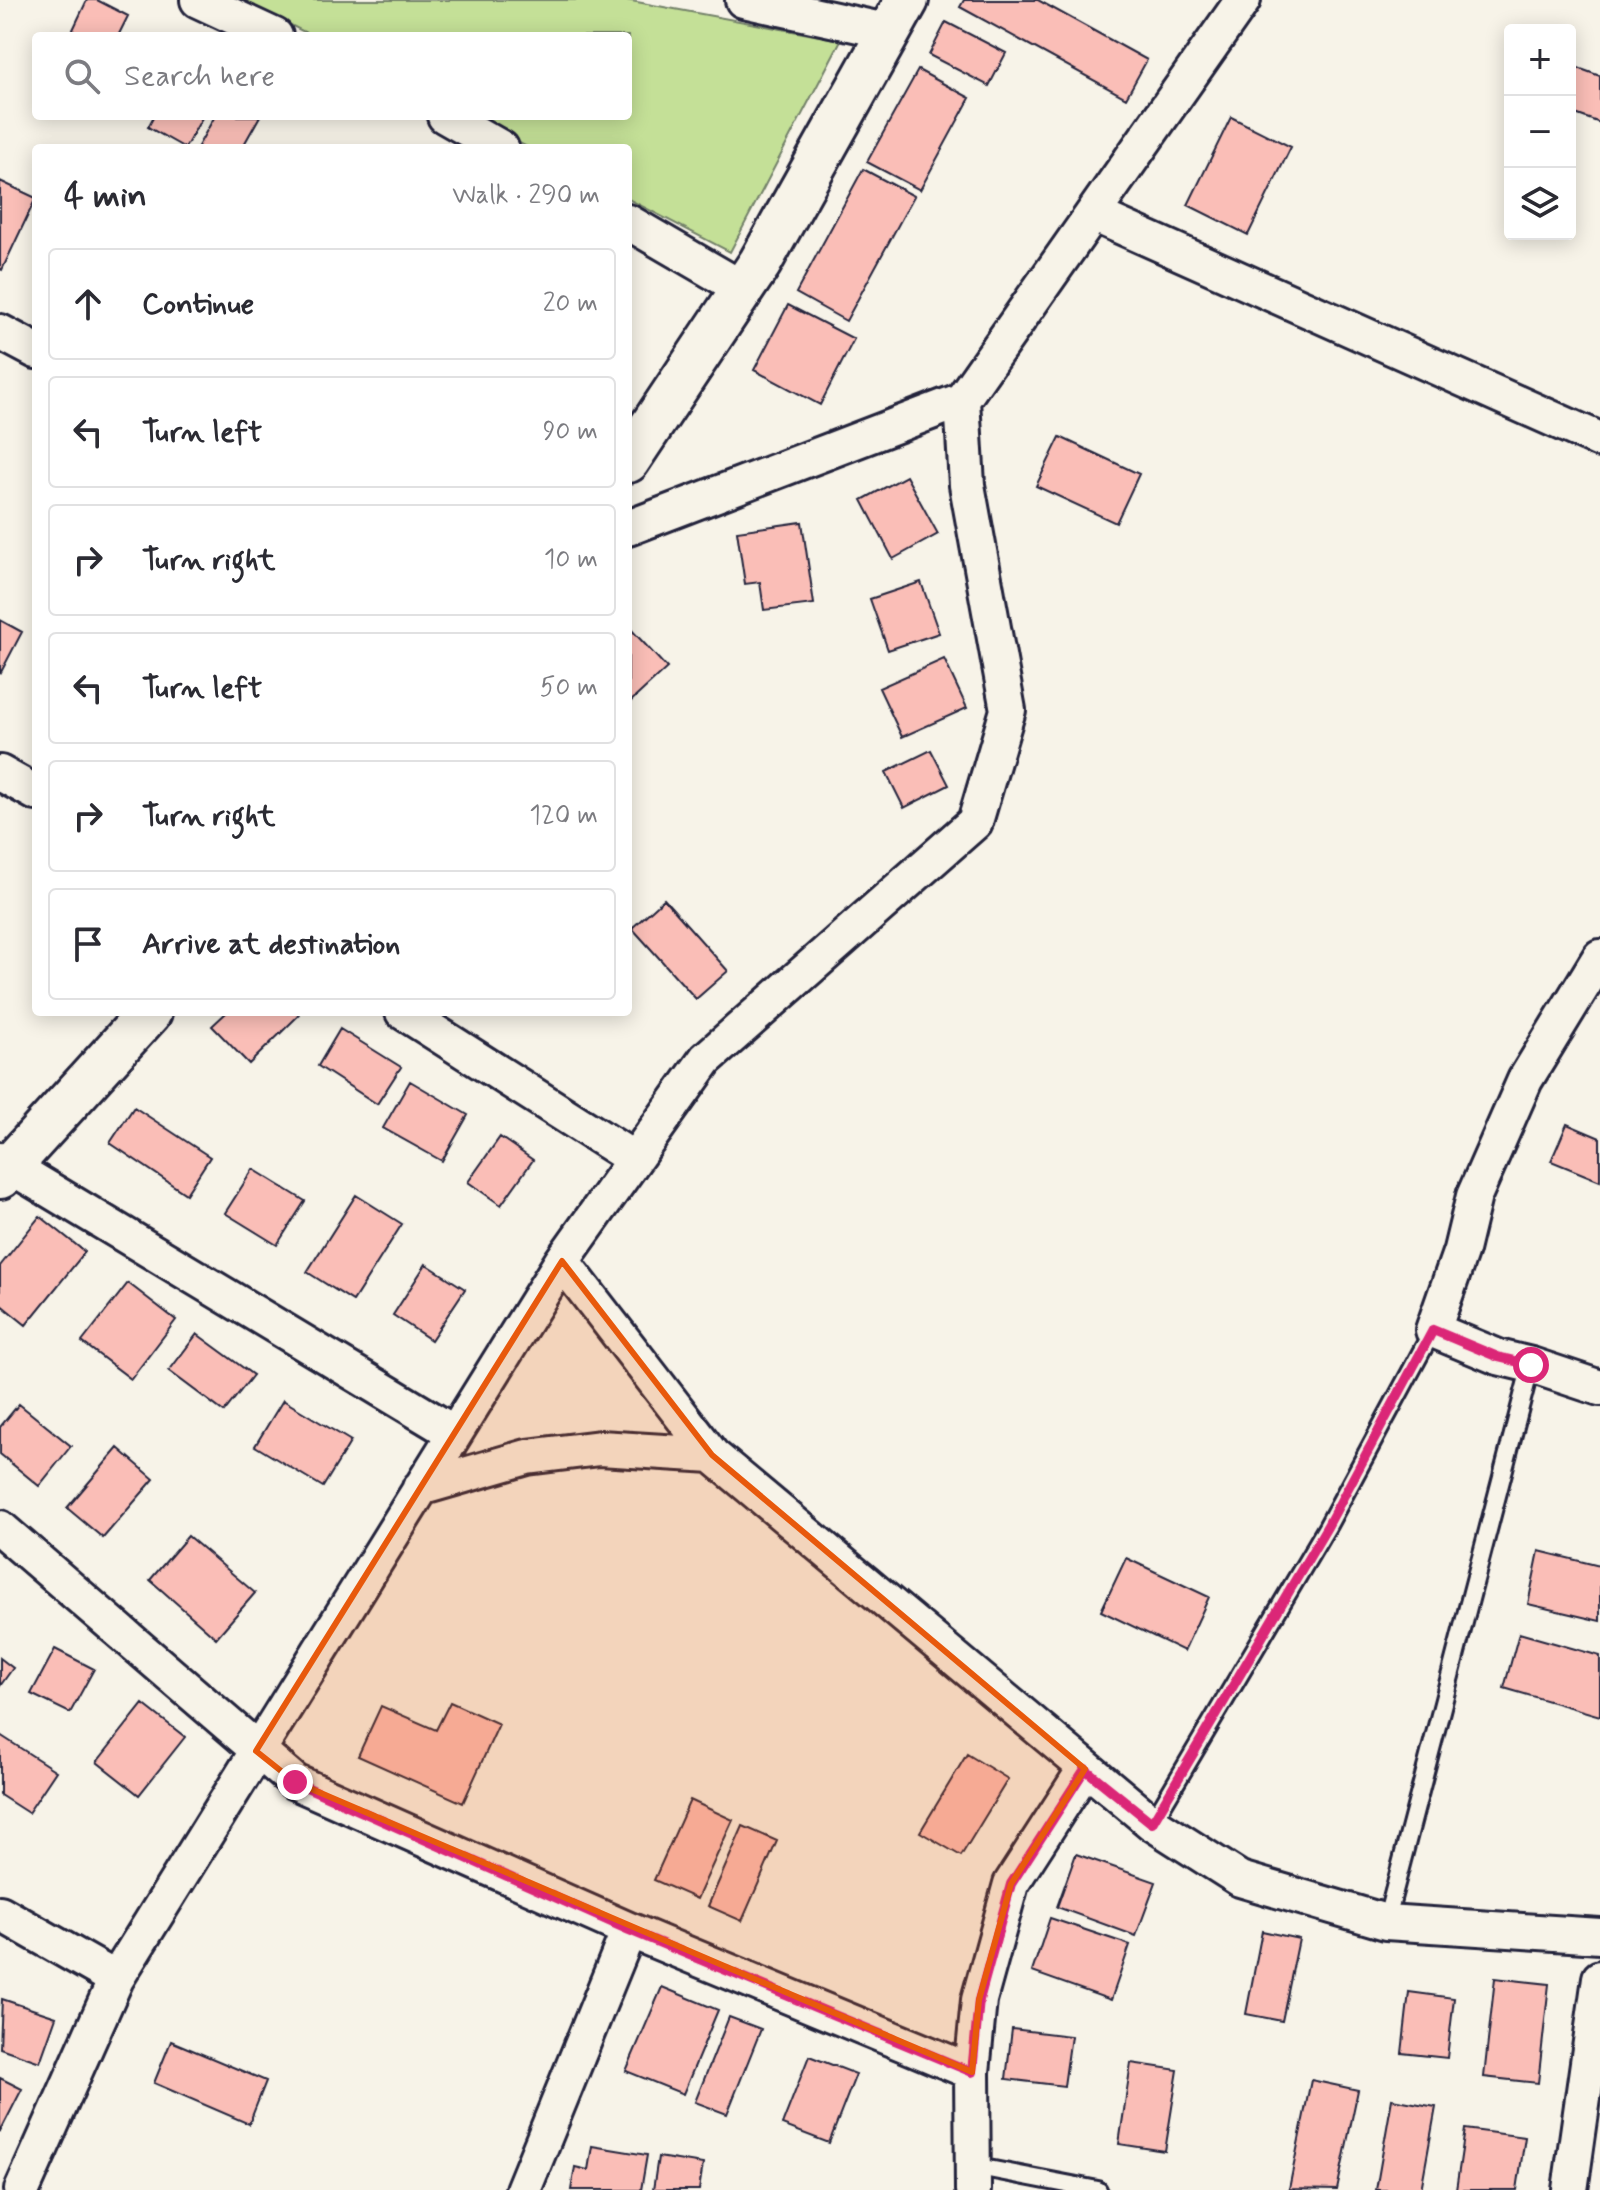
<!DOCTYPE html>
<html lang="en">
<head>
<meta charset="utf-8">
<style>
  :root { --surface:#fff; --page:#f7f7f7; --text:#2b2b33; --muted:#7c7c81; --line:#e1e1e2 }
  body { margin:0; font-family:Mynerve,sans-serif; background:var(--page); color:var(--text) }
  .controls { position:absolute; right:24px; top:24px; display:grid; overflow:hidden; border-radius:8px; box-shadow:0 4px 20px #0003 }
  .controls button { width:72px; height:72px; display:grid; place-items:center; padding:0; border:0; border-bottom:2px solid var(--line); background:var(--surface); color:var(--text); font:40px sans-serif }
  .stop { position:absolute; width:24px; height:24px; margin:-18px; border:6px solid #db2777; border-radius:50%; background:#fff }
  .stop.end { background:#db2777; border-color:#fff; box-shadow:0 2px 8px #0008 }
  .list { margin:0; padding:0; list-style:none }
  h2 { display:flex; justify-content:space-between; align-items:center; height:104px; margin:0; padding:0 32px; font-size:34px }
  h2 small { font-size:26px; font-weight:400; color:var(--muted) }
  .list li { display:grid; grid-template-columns:52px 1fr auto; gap:24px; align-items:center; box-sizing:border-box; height:112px; margin:0 16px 16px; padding:0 16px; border:2px solid var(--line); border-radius:8px }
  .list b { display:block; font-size:30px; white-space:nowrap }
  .list em { font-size:26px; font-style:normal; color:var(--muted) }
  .icon { flex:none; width:44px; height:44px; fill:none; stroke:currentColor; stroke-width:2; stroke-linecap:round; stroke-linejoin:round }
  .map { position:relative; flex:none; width:1600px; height:2190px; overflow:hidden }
  .search { position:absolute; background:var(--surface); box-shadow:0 4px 20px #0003; left:32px; top:32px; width:600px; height:88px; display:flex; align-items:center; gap:20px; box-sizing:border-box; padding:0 28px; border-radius:8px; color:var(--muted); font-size:30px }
  .panel { position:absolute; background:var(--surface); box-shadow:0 4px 20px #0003; left:32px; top:144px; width:600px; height:872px; border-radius:8px }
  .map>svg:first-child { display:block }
  .green { fill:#c4e097; stroke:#738169; stroke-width:2 }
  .building { fill:#fabeb7; stroke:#22223b; stroke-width:2 }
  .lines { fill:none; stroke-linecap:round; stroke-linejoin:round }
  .service-casing { stroke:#22223b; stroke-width:22 }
  .minor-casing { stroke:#22223b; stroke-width:40 }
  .tertiary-casing { stroke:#22223b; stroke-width:48 }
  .service { stroke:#f7f3e8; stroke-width:16 }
  .minor { stroke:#f7f3e8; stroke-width:34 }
  .tertiary { stroke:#f7f3e8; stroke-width:42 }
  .route { stroke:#db2777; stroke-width:10 }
  .marked { fill:#e8590c; fill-opacity:0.2; stroke:#e8590c; stroke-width:6; stroke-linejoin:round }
</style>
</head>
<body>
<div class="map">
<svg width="1600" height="2190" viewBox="0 0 1600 2190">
  <rect width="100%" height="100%" fill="#f7f3e8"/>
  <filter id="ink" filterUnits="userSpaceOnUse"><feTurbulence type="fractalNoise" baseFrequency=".0125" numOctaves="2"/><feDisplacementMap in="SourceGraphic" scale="16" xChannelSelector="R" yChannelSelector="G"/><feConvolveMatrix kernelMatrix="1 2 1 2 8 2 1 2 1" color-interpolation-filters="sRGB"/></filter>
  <g filter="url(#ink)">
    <path class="green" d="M242,0H626L841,40L730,252L628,199V148H529L467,116H628V36H312Z"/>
    <path class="building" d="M87,0H97L128,16L118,36H70Z
      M964,0H1038L1147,60L1126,98L960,7Z
      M946,22L1006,53L989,86L929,55Z
      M1570,65L1600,76V123L1570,112Z
      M918,70L970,98L920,190L867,162Z
      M154,116H203L185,148L148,127Z
      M215,116H260L242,148H197Z
      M1231,117L1291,147L1248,235L1188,205Z
      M863,169L914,196L846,321L796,293Z
      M0,181L36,198L2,270L0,269Z
      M788,305L854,339L820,405L754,370Z
      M1060,437L1139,474L1116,523L1036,486Z
      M906,476L938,534L893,559L862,500Z
      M802,522L814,604L764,610L760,582L745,584L737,531Z
      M921,582L939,633L888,650L870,599Z
      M0,620L22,632L0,674Z
      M628,626L667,668L628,704Z
      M944,659L967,708L902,737L879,688Z
      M931,750L949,785L904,808L886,772Z
      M664,899L728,971L696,999L632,928Z
      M227,1012H296L299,1015L249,1064L212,1026Z
      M340,1029L401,1067L377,1104L318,1066Z
      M410,1081L468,1115L442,1161L383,1128Z
      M134,1107L210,1157L186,1194L110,1143Z
      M1567,1124L1600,1138V1181L1551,1161Z
      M500,1137L533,1160L501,1205L468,1182Z
      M253,1169L305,1201L277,1245L225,1213Z
      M356,1195L402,1224L353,1301L307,1272Z
      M40,1216L85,1252L26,1325L0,1304V1266Z
      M426,1264L465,1289L431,1340L393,1315Z
      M128,1283L176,1320L131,1379L82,1342Z
      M197,1334L253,1375L224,1412L169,1371Z
      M283,1400L351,1441L323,1487L255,1446Z
      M19,1404L71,1446L39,1486L0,1454V1427Z
      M118,1448L154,1479L103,1538L67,1508Z
      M188,1536L255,1593L216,1638L150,1580Z
      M1539,1551L1600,1566V1621L1528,1604Z
      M1126,1558L1209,1597L1184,1651L1101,1611Z
      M1519,1633L1600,1656V1716L1504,1688Z
      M55,1649L94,1669L70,1713L31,1694Z
      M0,1658L13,1668L0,1686Z
      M450,1702L499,1724L463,1803L358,1756L381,1706L436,1730Z
      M143,1704L185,1737L139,1795L97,1762Z
      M0,1735L56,1771L28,1813L0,1795Z
      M967,1754L1008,1779L961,1856L920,1832Z
      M690,1800L733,1820L697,1899L654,1880Z
      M743,1826L777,1841L742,1921L708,1906Z
      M1076,1854L1156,1882L1136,1936L1057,1907Z
      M1050,1918L1130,1945L1111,2000L1032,1972Z
      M1262,1931L1299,1939L1282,2021L1246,2014Z
      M1495,1978L1549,1984L1538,2083L1484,2077Z
      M662,1987L718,2010L683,2094L626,2071Z
      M1409,1992L1454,1998L1447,2058L1402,2053Z
      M2,1999L56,2017L40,2062L0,2048Z
      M729,2017L761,2029L727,2114L695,2102Z
      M1012,2029L1071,2036L1064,2086L1006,2079Z
      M171,2041L266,2081L249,2124L154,2083Z
      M809,2056L856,2074L829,2143L782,2125Z
      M1131,2063L1178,2070L1165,2151L1119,2144Z
      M0,2078L22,2089L0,2132Z
      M1311,2080L1358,2090L1337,2190L1289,2189Z
      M1392,2099L1436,2107L1421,2190H1376Z
      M1465,2129L1525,2137L1517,2190H1456Z
      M592,2146L647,2155L641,2190H571L575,2167L588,2170Z
      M658,2157L703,2164L699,2190H653Z"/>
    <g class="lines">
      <g class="service-casing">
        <path id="service" d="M1152,1823L1327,1527L1433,1330
          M1386,1922L1531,1365
          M973,2166L1098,2190"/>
      </g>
      <g class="minor-casing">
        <path id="minor" d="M198,0L275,36
          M743,0L891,32
          M1243,0L962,400L967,485L1008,710L975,822L706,1059L562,1261L712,1455L1152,1823L1240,1879L1386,1922L1600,1936
          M445,116L501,148
          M1093,214L1600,440
          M628,222L743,289
          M0,332L36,351
          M628,528L962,400
          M0,773L36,793
          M1600,957L1525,1080L1474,1196L1461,1250L1433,1330L1498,1357L1531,1365L1600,1388
          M403,1012L634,1159
          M0,1160L454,1433
          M420,1488L527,1457L600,1448L712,1455
          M0,1528L295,1782L629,1930L972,2072
          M0,1913L116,1979
          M22,2190L116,1979L562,1261
          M523,2190L629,1930
          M973,2190L972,2072L979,2000L1011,1884L1085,1769
          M1570,2190L1600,1978"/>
      </g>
      <g class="tertiary-casing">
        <path id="tertiary" d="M628,461L760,263L907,0
          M0,1177L150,1012"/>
      </g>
      <use href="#service" class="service"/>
      <use href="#minor" class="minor"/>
      <use href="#tertiary" class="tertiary"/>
    </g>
  </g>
  <g class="lines" filter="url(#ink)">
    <path class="route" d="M295,1782L629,1930L972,2072L979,2000L1011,1884L1085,1769L1152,1823L1327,1527L1433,1330L1498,1357L1531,1365"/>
  </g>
  <path class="marked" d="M562,1261L712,1455L1085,1769L1011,1884L979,2000L972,2072L295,1782L256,1751Z"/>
</svg>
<div class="controls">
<button>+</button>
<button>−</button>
<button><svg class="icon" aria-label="layers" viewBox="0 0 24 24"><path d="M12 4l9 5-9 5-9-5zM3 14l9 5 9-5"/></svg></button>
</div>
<div class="stop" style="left:1531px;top:1365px"></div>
<div class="stop end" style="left:295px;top:1782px"></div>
<div class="search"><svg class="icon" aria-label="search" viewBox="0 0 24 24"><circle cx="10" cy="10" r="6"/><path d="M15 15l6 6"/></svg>Search here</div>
<section class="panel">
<h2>4 min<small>Walk · 290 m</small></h2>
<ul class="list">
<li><svg class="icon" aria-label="ahead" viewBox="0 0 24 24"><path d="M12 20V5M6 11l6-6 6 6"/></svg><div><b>Continue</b></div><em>20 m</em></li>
<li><svg class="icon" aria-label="left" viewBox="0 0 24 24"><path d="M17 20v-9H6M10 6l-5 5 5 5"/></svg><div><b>Turn left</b></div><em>90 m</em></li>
<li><svg class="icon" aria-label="right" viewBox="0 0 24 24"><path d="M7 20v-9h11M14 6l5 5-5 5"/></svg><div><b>Turn right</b></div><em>10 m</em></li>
<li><svg class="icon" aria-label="left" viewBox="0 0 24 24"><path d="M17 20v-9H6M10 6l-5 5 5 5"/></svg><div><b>Turn left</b></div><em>50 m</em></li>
<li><svg class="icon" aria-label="right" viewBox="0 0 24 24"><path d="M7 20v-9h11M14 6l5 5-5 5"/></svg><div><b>Turn right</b></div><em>120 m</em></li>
<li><svg class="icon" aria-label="arrive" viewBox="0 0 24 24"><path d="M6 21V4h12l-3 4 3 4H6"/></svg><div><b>Arrive at destination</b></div></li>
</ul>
</section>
</div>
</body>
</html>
